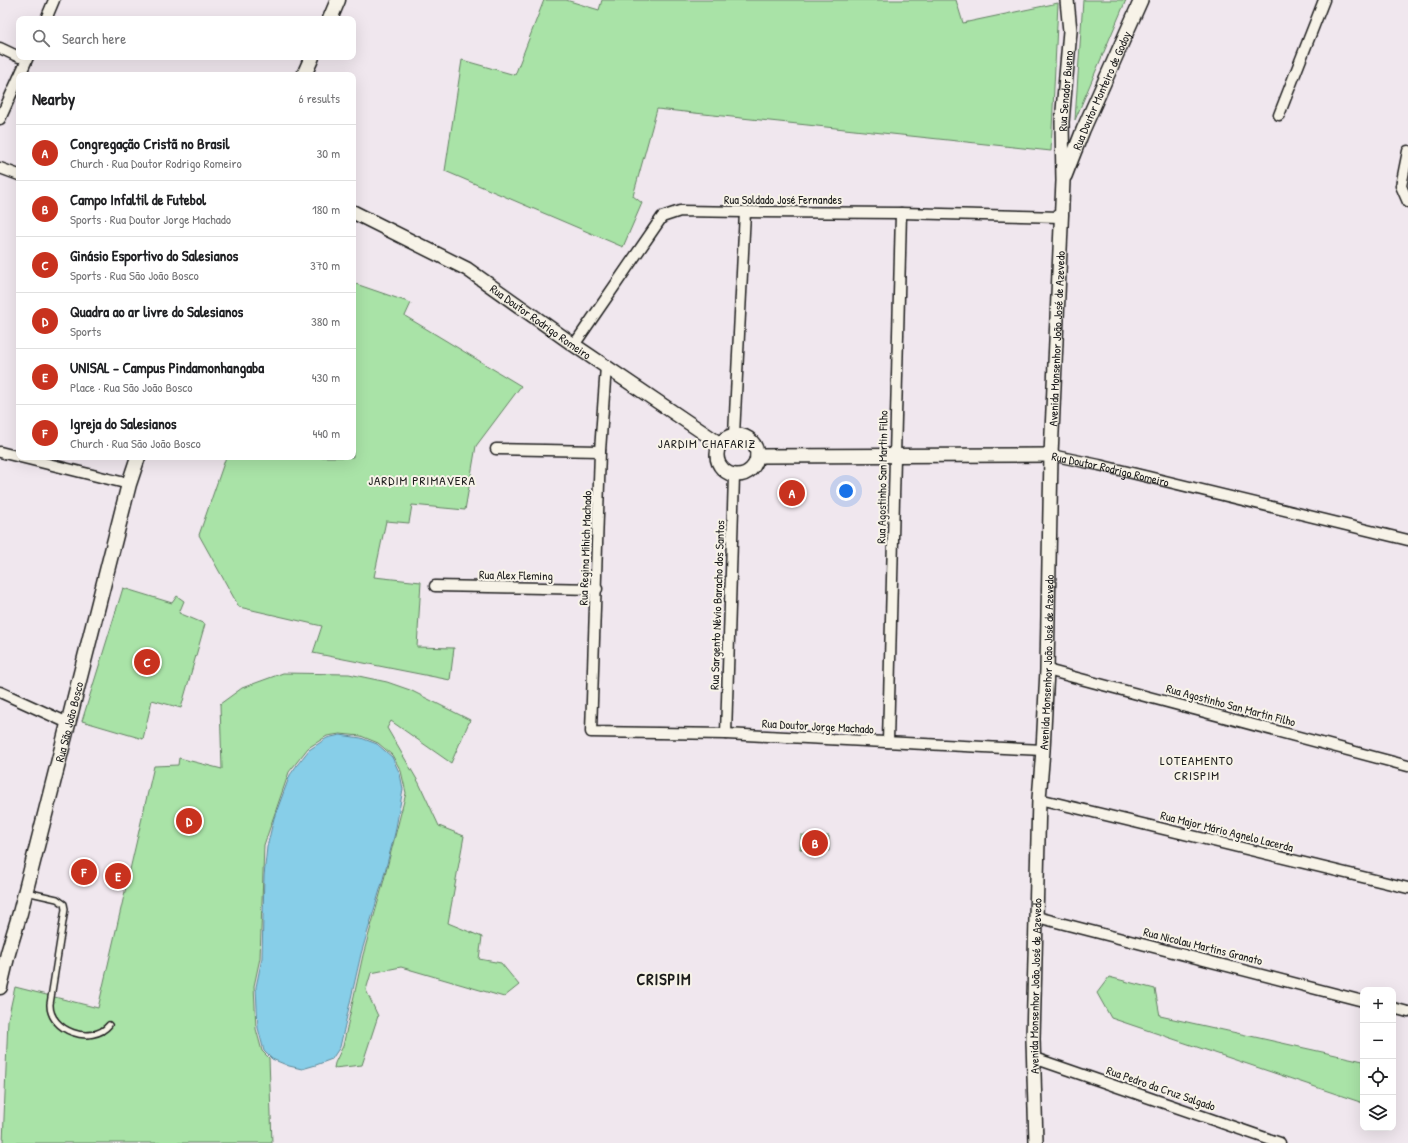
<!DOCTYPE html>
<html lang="en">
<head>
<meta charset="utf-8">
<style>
  :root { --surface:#fff; --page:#f6f6f6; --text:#202124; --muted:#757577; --line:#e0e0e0; --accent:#c8321e }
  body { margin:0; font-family:"Patrick Hand",sans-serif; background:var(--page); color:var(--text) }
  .controls { position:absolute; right:12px; bottom:12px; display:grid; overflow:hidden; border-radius:8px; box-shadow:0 4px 16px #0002 }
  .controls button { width:36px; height:36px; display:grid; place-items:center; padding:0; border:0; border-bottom:1px solid var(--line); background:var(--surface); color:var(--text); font:20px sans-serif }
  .you { position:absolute; left:846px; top:491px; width:14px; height:14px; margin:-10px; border:3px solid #fff; border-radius:50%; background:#1a73e8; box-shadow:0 0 0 6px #1a73e833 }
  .badge { display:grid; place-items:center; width:26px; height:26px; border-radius:50%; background:var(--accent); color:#fff; font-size:13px; font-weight:700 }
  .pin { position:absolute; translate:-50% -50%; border:2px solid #fff; box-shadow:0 1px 4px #0006 }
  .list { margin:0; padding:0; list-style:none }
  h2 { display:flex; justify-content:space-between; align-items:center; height:52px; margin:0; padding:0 16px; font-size:17px }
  h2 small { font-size:13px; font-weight:400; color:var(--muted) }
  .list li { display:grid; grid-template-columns:26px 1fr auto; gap:12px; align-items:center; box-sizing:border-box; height:56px; padding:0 16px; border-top:1px solid var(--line) }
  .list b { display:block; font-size:15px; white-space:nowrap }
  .list p { margin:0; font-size:13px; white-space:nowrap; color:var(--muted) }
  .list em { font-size:13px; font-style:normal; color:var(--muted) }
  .icon { flex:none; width:22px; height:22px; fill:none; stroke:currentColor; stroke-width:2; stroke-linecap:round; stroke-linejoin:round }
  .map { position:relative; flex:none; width:1408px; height:1143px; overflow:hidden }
  .search { position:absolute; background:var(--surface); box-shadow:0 4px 16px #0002; left:16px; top:16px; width:340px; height:44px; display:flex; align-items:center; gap:10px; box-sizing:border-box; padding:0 14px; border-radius:8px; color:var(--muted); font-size:15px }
  .panel { position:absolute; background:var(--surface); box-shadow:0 4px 16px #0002; left:16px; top:72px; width:340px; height:388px; border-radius:8px }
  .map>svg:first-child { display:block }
  .green { fill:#a9e3a7; stroke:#628062 }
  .water { fill:#87cee8; stroke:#5c8796 }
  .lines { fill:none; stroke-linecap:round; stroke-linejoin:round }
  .service-casing { stroke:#1c1c1c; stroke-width:8 }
  .minor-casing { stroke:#1c1c1c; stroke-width:13 }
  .tertiary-casing { stroke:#1c1c1c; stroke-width:16 }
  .secondary-casing { stroke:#1c1c1c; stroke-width:17 }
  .service { stroke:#f7f3e8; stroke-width:5 }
  .minor { stroke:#f7f3e8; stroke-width:10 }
  .tertiary { stroke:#f7f3e8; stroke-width:13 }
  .secondary { stroke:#f7f3e8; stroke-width:14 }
  .labels { text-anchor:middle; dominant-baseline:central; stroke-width:4; stroke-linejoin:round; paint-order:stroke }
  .street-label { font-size:12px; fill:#1c1c1c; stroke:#f7f3e8 }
  .neighbourhood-label { font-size:13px; letter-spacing:1px; fill:#1c1c1c; stroke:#f7f3e8 }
  .district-label { font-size:16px; font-weight:bold; letter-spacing:1px; fill:#1c1c1c; stroke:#f7f3e8 }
</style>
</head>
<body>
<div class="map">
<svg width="1408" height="1143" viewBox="0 0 1408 1143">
  <rect width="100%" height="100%" fill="#f0e7ee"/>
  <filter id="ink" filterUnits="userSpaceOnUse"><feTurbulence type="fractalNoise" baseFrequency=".025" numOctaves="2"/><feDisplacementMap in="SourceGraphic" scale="8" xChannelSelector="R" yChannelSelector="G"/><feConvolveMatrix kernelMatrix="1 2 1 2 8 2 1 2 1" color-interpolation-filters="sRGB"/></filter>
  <g filter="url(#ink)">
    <path class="green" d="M544,0H566L599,10L602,0H956L963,23L1058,3L1051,151L657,109L633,196L642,203L623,247L445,171L462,60L515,75Z
      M1083,0H1126L1075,120Z
      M353,283L411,303L405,316L521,386L476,446L465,510L412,505L409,523L386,521L374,577L421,582L417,647L454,648L450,680L313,653L322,626L239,607L199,535L226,457H353Z
      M123,588L172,603L177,596L184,601L179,613L205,624L181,708L152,700L143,739L82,721Z
      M283,673L349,674L387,682L410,690L470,720L451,763L391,721L387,728L419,783L439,826L464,836L448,923L482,937L479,959L501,963L519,985L504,997L401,967L371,973L366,990L378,1016L362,1065L334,1068L335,1063L343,1046L363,955L381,891L406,793L401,771L392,755L378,743L361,736L340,734L327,736L308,748L289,772L264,845L260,958L254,986L256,1029L262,1051L269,1058L272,1143H3L8,1019L15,987L98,1008L154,766L178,765L179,758L222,769L220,704L242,688Z
      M801,835L829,836V851L800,849Z
      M1109,977L1155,989L1160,1016L1363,1061V1103L1111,1018L1097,993Z"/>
    <path class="water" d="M340,735L361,738L377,744L392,757L400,774L403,789L395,833L382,883L361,954L340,1047L332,1059L316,1065L302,1069L289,1066L272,1059L264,1051L258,1028L256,987L262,958L264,876L267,847L274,818L290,775L297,765L309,750L327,738Z"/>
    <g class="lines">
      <g class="service-casing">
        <path id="service" d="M26,892L57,899L64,904L65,909L50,1004C49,1031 92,1046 109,1025"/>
      </g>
      <g class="minor-casing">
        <g id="minor">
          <path d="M46,19L54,0"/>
          <path d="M0,48L19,57"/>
          <path d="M20,75L28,57"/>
          <path d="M1279,115L1324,0"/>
          <path d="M0,119L19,77"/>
          <path d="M1408,151L1401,186L1408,202"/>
          <path d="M0,168L19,175"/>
          <path d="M574,345L662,217L680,211L745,212L901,213L1061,217"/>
          <path d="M606,366L600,451L591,732L726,734L1043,750"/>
          <path d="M734,435L745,212"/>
          <path d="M496,449L600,451"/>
          <path d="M0,452L129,484"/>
          <path id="s1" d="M1051,455L1099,465L1408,540"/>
          <path d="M435,586L597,589"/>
          <path d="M1047,670L1408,766"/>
          <path d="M0,692L68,723"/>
          <path d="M726,734L734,476"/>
          <path d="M888,742L901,213"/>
          <path d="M1039,799L1408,888"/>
          <path d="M1037,917L1363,1001"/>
          <path d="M1393,1008L1408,1012"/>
          <path d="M1034,1058L1280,1143"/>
        </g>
      </g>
      <g class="tertiary-casing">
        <g id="tertiary">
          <path id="s2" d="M1065,176L1083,130L1141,0"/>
          <path id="s3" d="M353,212L467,269L574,345L720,444"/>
          <circle cx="737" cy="455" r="20"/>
          <path d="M757,456L1051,455"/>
          <path id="s4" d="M1036,1143L1033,1039L1039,799L1043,750L1047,670L1051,455L1063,181L1062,122L1070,31L1067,0"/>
        </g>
      </g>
      <g class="secondary-casing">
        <g id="secondary">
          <path d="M330,19L338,0"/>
          <path d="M304,75L312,57"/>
          <path id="s5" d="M0,987L8,953L20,913L129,484L138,457"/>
        </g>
      </g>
      <use href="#service" class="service"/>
      <use href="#minor" class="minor"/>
      <use href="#tertiary" class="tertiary"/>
      <use href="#secondary" class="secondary"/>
    </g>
  </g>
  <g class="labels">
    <g class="street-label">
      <text stroke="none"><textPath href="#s2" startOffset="93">Rua Doutor Monteiro de Godoy</textPath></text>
      <text stroke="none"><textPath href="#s4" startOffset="1053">Rua Senador Bueno</textPath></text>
      <text x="783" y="199">Rua Soldado José Fernandes</text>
      <text stroke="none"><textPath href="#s3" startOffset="218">Rua Doutor Rodrigo Romeiro</textPath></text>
      <text stroke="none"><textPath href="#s4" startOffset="805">Avenida Monsenhor João José de Azevedo</textPath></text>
      <text stroke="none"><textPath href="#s1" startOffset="61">Rua Doutor Rodrigo Romeiro</textPath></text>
      <text transform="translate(882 477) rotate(-89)">Rua Agostinho San Martin Filho</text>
      <text transform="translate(585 548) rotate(-88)">Rua Regina Mihich Machado</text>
      <text transform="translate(516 575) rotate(1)">Rua Alex Fleming</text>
      <text transform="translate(717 605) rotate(-88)">Rua Sargento Névio Baracho dos Santos</text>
      <text stroke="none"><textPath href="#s4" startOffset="481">Avenida Monsenhor João José de Azevedo</textPath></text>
      <text transform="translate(1231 705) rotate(15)">Rua Agostinho San Martin Filho</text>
      <text stroke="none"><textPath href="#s5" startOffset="274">Rua São João Bosco</textPath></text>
      <text transform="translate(818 726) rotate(3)">Rua Doutor Jorge Machado</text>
      <text transform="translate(1227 831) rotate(14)">Rua Major Mário Agnelo Lacerda</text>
      <text transform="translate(1203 946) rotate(14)">Rua Nicolau Martins Granato</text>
      <text stroke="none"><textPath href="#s4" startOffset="157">Avenida Monsenhor João José de Azevedo</textPath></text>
      <text transform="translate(1161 1088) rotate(19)">Rua Pedro da Cruz Salgado</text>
    </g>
    <g class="neighbourhood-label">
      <text x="707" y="443">JARDIM CHAFARIZ</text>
      <text x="422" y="480">JARDIM PRIMAVERA</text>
      <text x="1197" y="760">LOTEAMENTO<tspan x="1197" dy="15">CRISPIM</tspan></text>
    </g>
    <g class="district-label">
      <text x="664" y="979">CRISPIM</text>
    </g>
  </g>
</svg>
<div class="controls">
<button>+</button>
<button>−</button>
<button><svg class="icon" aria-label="locate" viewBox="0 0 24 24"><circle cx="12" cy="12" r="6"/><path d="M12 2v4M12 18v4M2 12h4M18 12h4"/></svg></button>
<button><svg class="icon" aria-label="layers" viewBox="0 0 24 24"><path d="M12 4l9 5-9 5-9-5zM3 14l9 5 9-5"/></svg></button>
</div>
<div class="you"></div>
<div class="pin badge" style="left:792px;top:493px">A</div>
<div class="pin badge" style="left:815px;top:843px">B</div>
<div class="pin badge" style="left:147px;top:662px">C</div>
<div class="pin badge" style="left:189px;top:821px">D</div>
<div class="pin badge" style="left:118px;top:876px">E</div>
<div class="pin badge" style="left:84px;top:872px">F</div>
<div class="search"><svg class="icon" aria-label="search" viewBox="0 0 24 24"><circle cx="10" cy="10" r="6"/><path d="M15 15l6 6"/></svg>Search here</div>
<section class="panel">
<h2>Nearby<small>6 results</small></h2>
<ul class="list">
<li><span class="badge">A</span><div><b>Congregação Cristã no Brasil</b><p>Church · Rua Doutor Rodrigo Romeiro</p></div><em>30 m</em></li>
<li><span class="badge">B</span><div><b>Campo Infaltil de Futebol</b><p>Sports · Rua Doutor Jorge Machado</p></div><em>180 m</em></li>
<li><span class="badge">C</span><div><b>Ginásio Esportivo do Salesianos</b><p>Sports · Rua São João Bosco</p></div><em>370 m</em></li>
<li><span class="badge">D</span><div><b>Quadra ao ar livre do Salesianos</b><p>Sports</p></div><em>380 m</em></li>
<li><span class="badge">E</span><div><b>UNISAL - Campus Pindamonhangaba</b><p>Place · Rua São João Bosco</p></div><em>430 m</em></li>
<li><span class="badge">F</span><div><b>Igreja do Salesianos</b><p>Church · Rua São João Bosco</p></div><em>440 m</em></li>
</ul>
</section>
</div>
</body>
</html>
